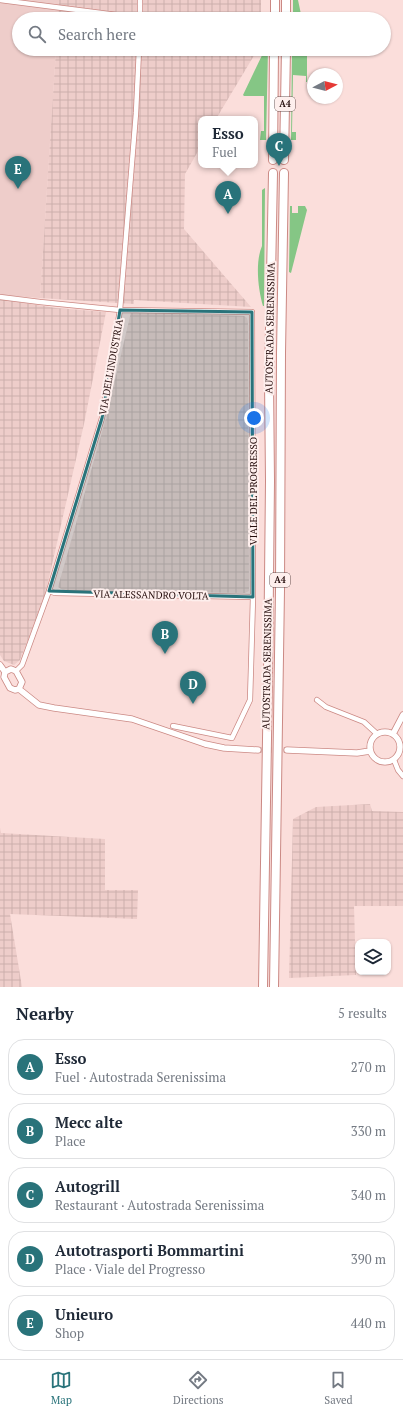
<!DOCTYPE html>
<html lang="en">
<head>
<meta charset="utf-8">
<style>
  :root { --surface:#fff; --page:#f2f2f3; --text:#1f2937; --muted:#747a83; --line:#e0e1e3; --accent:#29737a }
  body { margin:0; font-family:"PT Serif",serif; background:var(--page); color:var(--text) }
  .controls { position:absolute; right:12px; bottom:12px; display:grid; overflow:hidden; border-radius:8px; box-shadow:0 1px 3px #0004 }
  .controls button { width:36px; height:36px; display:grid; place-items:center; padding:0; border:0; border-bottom:1px solid var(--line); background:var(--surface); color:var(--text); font:20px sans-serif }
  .compass { position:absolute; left:307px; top:68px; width:36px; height:36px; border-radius:50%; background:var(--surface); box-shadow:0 1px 3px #0004; rotate:83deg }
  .you { position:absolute; left:254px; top:418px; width:14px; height:14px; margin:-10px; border:3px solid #fff; border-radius:50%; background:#1a73e8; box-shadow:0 0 0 6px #1a73e833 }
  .badge { display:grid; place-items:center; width:26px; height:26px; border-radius:50%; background:var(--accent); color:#fff; font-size:13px; font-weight:700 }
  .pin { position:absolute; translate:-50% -33px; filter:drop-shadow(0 1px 2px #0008) }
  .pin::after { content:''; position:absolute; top:21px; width:14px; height:12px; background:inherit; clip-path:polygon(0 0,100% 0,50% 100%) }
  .popup { position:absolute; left:198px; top:116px; width:60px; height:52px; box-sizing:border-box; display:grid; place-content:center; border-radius:8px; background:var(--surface); filter:drop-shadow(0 1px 3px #0005); font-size:13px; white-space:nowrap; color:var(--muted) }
  .popup b { font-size:15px; color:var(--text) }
  .popup::after { content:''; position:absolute; left:50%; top:100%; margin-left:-8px; border:8px solid transparent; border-top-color:var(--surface) }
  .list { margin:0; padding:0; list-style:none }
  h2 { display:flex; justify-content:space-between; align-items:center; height:52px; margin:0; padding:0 16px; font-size:17px }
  h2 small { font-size:13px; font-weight:400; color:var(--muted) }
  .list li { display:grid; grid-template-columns:26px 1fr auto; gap:12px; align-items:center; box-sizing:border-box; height:56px; margin:0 8px 8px; padding:0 8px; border:1px solid var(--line); border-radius:16px }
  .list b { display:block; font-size:15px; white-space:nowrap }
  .list p { margin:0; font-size:13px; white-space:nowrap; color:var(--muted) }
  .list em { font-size:13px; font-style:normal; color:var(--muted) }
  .icon { flex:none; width:22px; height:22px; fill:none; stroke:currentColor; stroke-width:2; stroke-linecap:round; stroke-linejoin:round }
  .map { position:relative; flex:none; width:403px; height:987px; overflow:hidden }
  .search { position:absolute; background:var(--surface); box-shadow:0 1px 3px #0004; left:12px; right:12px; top:12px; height:44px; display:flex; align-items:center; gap:10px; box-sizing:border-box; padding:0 14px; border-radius:22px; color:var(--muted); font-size:15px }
  .sheet { height:372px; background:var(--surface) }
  nav { display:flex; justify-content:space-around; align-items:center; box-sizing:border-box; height:56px; border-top:1px solid var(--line); background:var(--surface); font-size:11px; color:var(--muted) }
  nav a { display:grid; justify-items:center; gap:2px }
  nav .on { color:var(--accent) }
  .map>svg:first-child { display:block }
  .built { fill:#eecdca }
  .industrial { fill:url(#industrial-grid) }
  .grass { fill:#85c685 }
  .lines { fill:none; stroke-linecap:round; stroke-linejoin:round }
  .tertiary-tunnel { stroke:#dbbfbc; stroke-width:5.5; stroke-dasharray:5.5 3; stroke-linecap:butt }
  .minor-casing { stroke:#cb8984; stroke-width:6 }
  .tertiary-casing { stroke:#cb8984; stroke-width:7 }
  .motorway-casing { stroke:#cb8984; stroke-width:10 }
  .minor { stroke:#fff; stroke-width:4.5 }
  .tertiary { stroke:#fff; stroke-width:5.5 }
  .motorway { stroke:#fff; stroke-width:8 }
  .marked { fill:#29737a; fill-opacity:0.2; stroke:#29737a; stroke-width:3; stroke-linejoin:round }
  .labels { text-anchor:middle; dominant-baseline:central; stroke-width:4; stroke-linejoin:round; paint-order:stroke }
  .shield { fill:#feefed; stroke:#665150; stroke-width:1 }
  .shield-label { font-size:9px; font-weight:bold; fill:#250d0c }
  .street-label { font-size:10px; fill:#250d0c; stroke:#feefed }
</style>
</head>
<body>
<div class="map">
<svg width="403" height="987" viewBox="0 0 403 987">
  <defs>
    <pattern id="industrial-grid" width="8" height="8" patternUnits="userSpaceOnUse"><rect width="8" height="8" fill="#eecdca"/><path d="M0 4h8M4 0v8" fill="none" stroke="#ccafac"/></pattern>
  </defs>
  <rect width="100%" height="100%" fill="#fbdedb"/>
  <path class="built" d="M0,0H59L58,19H19V49H56L40,298L0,295Z"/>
  <path class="industrial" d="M59,0H261V19H58Z
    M56,49H258L216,119H201V146L185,174L184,229L251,307L134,300V304L40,298Z
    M0,299L56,308L106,312L84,424L44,600L20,660L14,665L4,661L0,655Z
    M131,312L244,316L247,318L248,322L249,591L245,593L63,590L58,587L106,418Z
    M370,804L372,811L403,812V906H354L356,975L289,978L293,819L316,807Z
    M0,828L1,833L105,839V890H138L137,919L10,914L22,987H0Z"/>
  <path class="grass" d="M293,0H298L302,19H293Z
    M265,49H268L266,140H260L261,131H264V96H244L243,95Z
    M292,49H307V82H306V76L293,75L292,132H296V140H291Z
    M265,188L264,306H263C258,289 255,262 262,246V190Z
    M290,206H292V213H298V206H305L307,210L291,273L289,272Z"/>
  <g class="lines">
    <path class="tertiary-tunnel" d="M258,750H287"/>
    <g class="minor-casing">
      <path id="minor" d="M0,0L140,18
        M140,19V0
        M0,297L40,302L120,310L252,312L253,597L251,667L250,700L232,738L173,726
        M49,591L55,593L253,597
        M16,671L22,665L49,591L102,418L120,310L136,113L139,49
        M317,700L326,707L364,722L377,734
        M394,760L398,770L403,776"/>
    </g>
    <g class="tertiary-casing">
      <path id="tertiary" d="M0,665L5,672
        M5,672L11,669L16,671L22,682L19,689
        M5,672L4,677L10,688L15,690L19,689
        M19,689L39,705L54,708L132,719L205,744L224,748L258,750
        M370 747a15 15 0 1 1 30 0a15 15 0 1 1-30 0Z
        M393,734L403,715
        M287,750L357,753L370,751"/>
    </g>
    <g class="motorway-casing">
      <path id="motorway" d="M275,19V0
        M286,19V0
        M273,160L274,49
        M284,160L286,49
        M263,987L268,677L270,481L269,380L273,173
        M274,987L280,590L281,353L284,173"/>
    </g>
    <use href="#minor" class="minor"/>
    <use href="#tertiary" class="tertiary"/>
    <use href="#motorway" class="motorway"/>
  </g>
  <path class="marked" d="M120,310L252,312L253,597L49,591L102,418Z"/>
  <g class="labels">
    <g class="shield">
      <rect x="275" y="97" width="20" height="14" rx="3"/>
      <rect x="270" y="573" width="20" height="14" rx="3"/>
    </g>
    <g class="shield-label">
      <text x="285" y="104">A4</text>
      <text x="280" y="580">A4</text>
    </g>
    <g class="street-label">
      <text transform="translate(270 328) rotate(-89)">AUTOSTRADA SERENISSIMA</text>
      <text transform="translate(111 367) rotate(-80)">VIA DELL'INDUSTRIA</text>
      <text transform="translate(253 491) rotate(-90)">VIALE DEL PROGRESSO</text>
      <text transform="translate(151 595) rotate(1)">VIA ALESSANDRO VOLTA</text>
      <text transform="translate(267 664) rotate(-89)">AUTOSTRADA SERENISSIMA</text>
    </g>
  </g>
</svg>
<div class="controls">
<button><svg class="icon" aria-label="layers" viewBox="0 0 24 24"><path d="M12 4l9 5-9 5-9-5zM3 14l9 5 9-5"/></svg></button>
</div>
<svg class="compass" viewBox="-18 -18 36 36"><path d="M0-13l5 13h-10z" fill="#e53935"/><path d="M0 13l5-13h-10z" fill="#747a83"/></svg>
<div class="you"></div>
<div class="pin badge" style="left:228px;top:214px">A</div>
<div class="popup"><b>Esso</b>Fuel</div>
<div class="pin badge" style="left:165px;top:654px">B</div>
<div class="pin badge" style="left:279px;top:166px">C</div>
<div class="pin badge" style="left:193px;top:704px">D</div>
<div class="pin badge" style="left:18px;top:189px">E</div>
<div class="search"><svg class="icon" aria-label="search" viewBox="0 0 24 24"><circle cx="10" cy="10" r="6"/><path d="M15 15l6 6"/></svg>Search here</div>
</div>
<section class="sheet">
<h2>Nearby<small>5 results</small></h2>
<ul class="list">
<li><span class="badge">A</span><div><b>Esso</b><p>Fuel · Autostrada Serenissima</p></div><em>270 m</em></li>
<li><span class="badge">B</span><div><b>Mecc alte</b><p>Place</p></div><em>330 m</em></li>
<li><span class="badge">C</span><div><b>Autogrill</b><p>Restaurant · Autostrada Serenissima</p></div><em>340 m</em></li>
<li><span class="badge">D</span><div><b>Autotrasporti Bommartini</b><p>Place · Viale del Progresso</p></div><em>390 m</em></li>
<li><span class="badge">E</span><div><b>Unieuro</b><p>Shop</p></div><em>440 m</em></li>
</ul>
</section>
<nav>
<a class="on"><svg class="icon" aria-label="map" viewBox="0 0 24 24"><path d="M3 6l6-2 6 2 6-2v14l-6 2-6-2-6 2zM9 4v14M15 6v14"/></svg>Map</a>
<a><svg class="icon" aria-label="directions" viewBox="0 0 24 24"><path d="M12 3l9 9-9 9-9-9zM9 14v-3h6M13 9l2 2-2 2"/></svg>Directions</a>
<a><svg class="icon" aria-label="saved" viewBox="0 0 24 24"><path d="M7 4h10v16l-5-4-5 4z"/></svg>Saved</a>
</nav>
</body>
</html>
